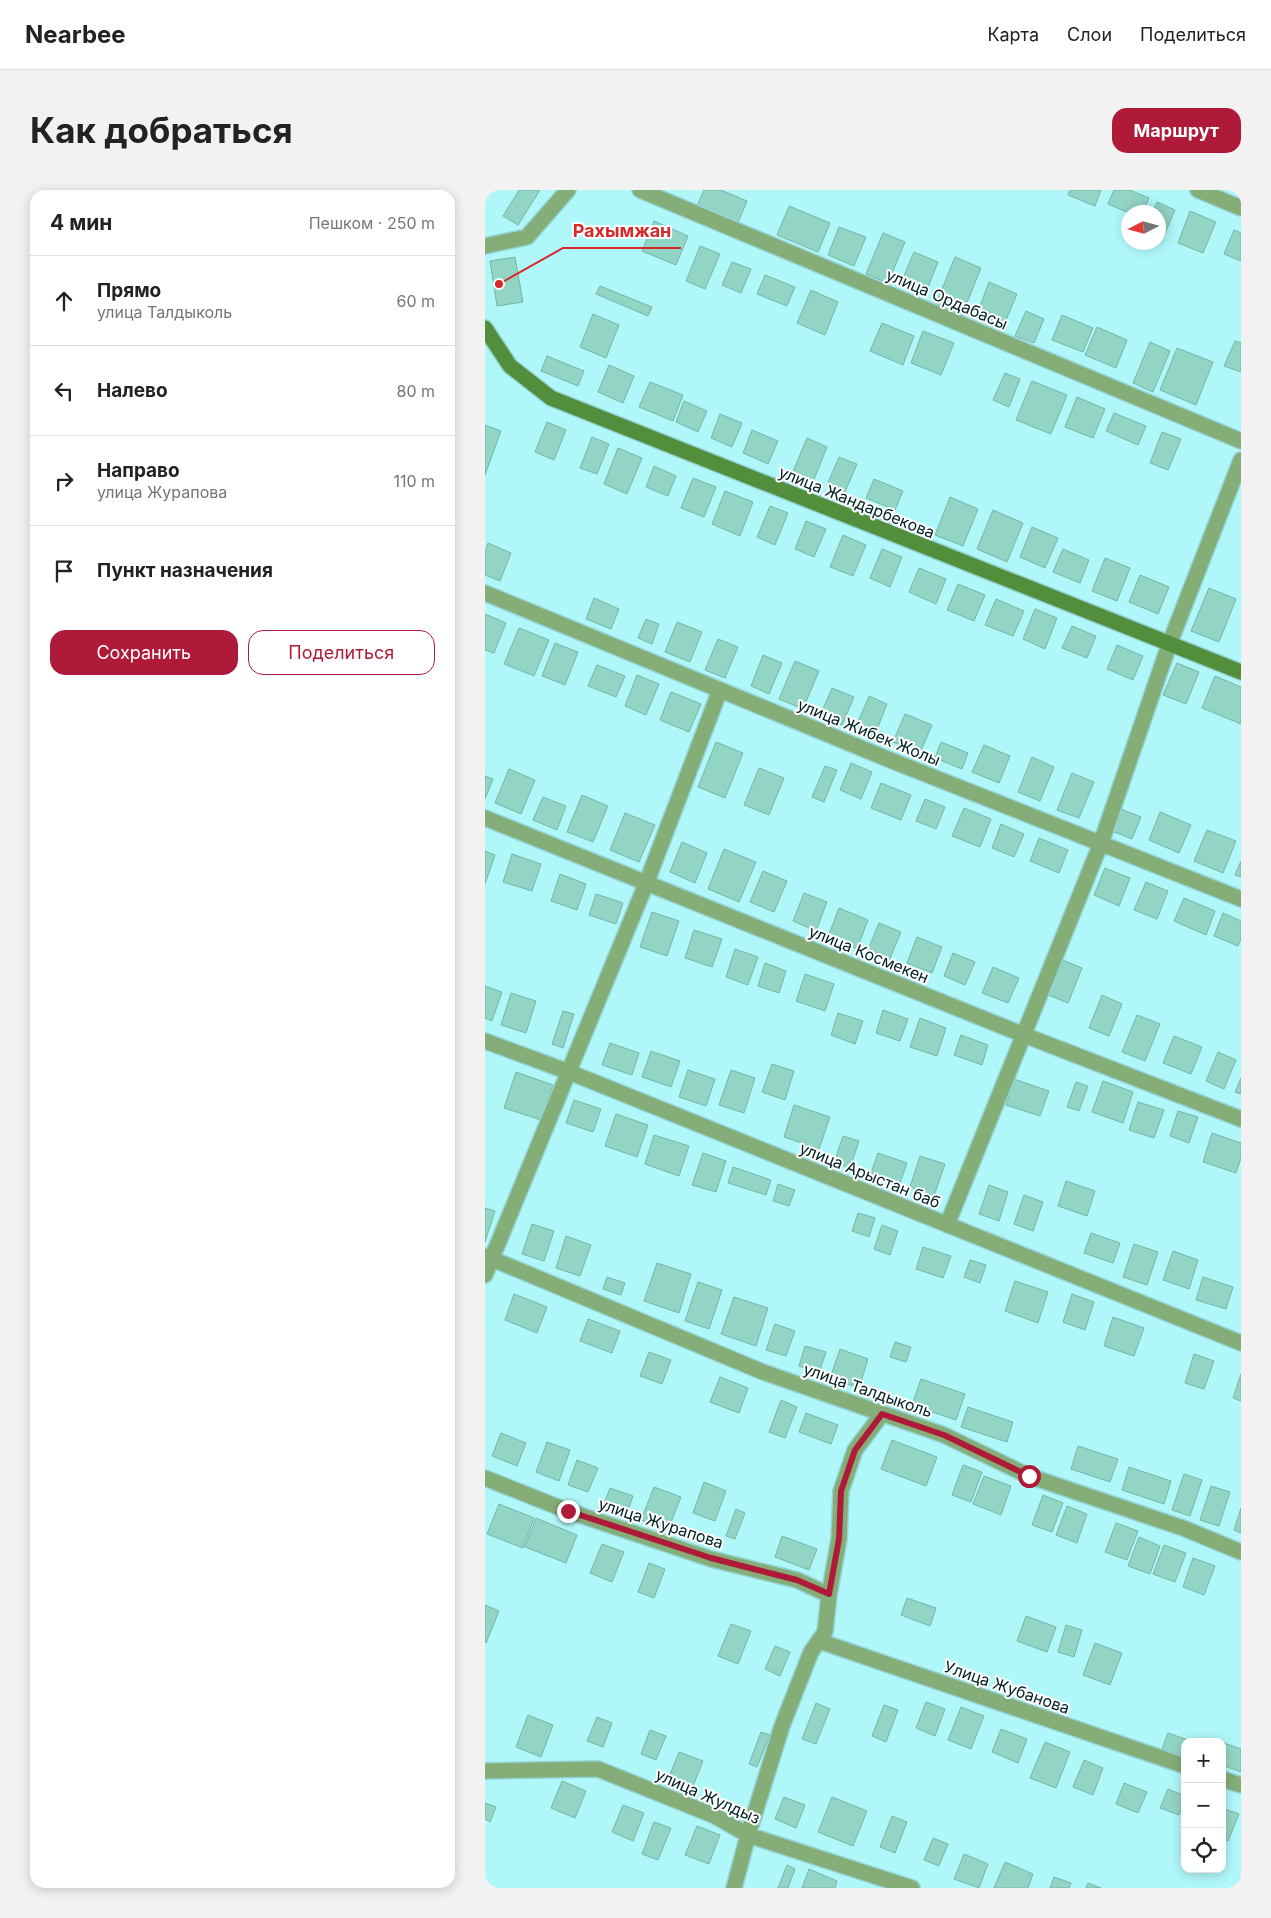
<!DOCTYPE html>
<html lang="ru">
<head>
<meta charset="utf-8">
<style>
  :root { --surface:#fff; --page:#f2f2f2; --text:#222; --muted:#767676; --line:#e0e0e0; --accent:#ae1a37 }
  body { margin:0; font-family:Inter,sans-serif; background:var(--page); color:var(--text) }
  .controls { position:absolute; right:15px; bottom:15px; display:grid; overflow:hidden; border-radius:10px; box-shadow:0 2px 12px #0003 }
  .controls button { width:45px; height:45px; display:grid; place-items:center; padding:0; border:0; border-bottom:1px solid var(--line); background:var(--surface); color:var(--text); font:25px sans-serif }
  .compass { position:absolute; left:636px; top:15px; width:45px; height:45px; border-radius:50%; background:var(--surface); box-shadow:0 2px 12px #0003; rotate:264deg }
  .stop { position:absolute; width:15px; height:15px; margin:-11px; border:4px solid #ae1a37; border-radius:50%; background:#fff }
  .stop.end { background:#ae1a37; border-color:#fff; box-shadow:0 1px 5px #0008 }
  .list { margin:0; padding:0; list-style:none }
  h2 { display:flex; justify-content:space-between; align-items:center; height:65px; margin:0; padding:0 20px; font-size:21px }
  h2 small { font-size:16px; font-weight:400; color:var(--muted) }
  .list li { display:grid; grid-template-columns:32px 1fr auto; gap:15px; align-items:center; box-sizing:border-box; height:90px; padding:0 20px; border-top:1px solid var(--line) }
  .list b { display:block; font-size:19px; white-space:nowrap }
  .list p { margin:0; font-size:16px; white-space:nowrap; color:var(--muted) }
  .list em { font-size:16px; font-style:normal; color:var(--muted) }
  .actions { display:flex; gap:10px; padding:15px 20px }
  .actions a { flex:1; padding:11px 0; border:1px solid var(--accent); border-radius:15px; text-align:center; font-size:18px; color:var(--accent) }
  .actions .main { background:var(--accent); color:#fff }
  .icon { flex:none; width:28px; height:28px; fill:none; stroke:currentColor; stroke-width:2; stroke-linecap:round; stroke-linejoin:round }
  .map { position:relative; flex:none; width:756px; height:1698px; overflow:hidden; border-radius:15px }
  header { display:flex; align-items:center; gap:30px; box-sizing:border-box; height:70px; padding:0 25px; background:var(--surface); border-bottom:1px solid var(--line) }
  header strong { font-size:24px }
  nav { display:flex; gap:28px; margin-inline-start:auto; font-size:18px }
  .intro { display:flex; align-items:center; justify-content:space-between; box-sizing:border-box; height:120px; padding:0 30px }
  h1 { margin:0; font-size:35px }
  .button { padding:12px 22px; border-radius:15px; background:var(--accent); color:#fff; font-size:18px; font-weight:700 }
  main { display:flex; gap:30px; padding:0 30px }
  aside { flex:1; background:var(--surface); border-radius:15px; box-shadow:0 2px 12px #0003 }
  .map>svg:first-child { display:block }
  .building { fill:#93d5c5; stroke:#75b5a6 }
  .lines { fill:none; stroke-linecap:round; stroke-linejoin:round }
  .street-casing { stroke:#94d4d6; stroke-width:18 }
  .secondary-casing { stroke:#94d4d6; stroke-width:18 }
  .street { stroke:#85ad78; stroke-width:15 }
  .secondary { stroke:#538e3d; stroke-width:15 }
  .route { stroke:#ae1a37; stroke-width:6 }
  .labels { text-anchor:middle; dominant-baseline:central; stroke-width:4; stroke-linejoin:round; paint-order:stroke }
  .street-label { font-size:16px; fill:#011f20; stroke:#fff }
  .leader { fill:none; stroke:#d62828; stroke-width:2 }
  .callout-dot { fill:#d62828; stroke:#fff; stroke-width:2 }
  .callout-label { font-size:18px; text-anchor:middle; font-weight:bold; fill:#d62828; stroke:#fff; stroke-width:4; stroke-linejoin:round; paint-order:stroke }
</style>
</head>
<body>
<header>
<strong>Nearbee</strong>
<nav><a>Карта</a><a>Слои</a><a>Поделиться</a></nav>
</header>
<div class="intro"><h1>Как добраться</h1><a class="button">Маршрут</a></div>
<main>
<aside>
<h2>4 мин<small>Пешком · 250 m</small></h2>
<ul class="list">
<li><svg class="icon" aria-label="ahead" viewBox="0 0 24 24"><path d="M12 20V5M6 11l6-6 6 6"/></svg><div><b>Прямо</b><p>улица Талдыколь</p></div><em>60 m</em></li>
<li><svg class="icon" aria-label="left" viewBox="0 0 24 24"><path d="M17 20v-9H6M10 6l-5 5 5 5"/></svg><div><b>Налево</b></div><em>80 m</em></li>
<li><svg class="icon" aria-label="right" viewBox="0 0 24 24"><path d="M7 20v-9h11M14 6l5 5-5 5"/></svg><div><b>Направо</b><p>улица Журапова</p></div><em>110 m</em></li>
<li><svg class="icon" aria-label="arrive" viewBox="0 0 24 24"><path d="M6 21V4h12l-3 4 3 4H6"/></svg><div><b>Пункт назначения</b></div></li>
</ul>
<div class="actions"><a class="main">Сохранить</a><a>Поделиться</a></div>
</aside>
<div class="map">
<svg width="756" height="1698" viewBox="0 0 756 1698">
  <rect width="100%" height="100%" fill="#b0f7f9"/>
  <path class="building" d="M34,0H55L33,35L18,26Z
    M219,0H236L262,11L252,35L211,18Z
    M585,0H616L610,16L583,5Z
    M629,0H645L664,8L658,22L644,23L623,14Z
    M672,12L690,20L680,43L674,40V22H668Z
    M304,16L345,33L333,62L292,45Z
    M705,21L731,32L718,63L693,53Z
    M169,31L203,46L191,75L157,61Z
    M354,37L381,47L369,76L343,65Z
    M749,40L756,43V71L739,64Z
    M398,43L420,52L403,93L381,84Z
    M215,56L235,64L220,99L201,91Z
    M429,62L453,72L440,105L415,95Z
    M30,67L38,112L12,116L5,71Z
    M470,67L496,78L477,125L451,114Z
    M247,72L266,79L256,103L237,95Z
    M280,85L310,97L302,116L272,104Z
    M504,92L532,104L519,135L492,124Z
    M115,96L167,117L163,126L111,104Z
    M326,100L353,112L340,145L312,133Z
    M541,121L559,129L549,153L530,146Z
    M108,124L134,135L121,168L95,157Z
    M577,125L608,138L598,162L567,150Z
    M397,133L429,146L418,175L385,161Z
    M612,137L642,150L631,178L600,165Z
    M438,141L469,153L456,185L426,173Z
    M750,151L756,153V182L739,176Z
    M665,152L685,161L668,202L648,193Z
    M692,158L728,172L711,215L675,200Z
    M62,166L99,181L93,196L56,181Z
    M124,175L149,186L138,213L113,202Z
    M520,183L535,189L524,217L508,210Z
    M547,191L582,205L566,244L531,230Z
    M165,192L198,205L188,231L154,217Z
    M592,207L620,219L608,248L580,237Z
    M199,211L222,221L213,242L191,232Z
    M629,223L661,236L653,255L621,241Z
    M235,224L257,233L247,257L226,248Z
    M62,232L81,240L69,270L50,262Z
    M0,235L16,241L0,285Z
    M267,240L293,251L283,274L258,263Z
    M677,242L696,249L683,280L665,273Z
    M107,247L124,254L112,284L95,278Z
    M322,248L342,257L328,292L307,284Z
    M133,258L157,268L142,304L119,294Z
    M354,267L372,274L360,302L342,295Z
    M169,276L191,286L183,306L161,297Z
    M208,288L231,297L219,327L196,318Z
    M389,289L418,301L410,320L381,308Z
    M240,301L268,312L255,346L227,334Z
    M465,307L493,319L478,356L450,345Z
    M285,316L303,323L290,355L272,347Z
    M508,320L538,333L522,372L492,359Z
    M321,331L341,339L329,367L310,359Z
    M547,337L573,348L560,378L535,367Z
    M358,345L381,355L368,386L345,377Z
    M3,353L26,363L15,391L0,385V361Z
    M397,359L417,367L405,397L385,388Z
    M578,359L604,370L595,393L568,382Z
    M620,368L645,378L632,411L607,401Z
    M434,378L461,389L451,414L424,402Z
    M655,385L684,397L673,424L644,412Z
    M473,394L500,405L489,431L462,420Z
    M724,398L751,409L734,452L706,441Z
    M109,408L134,419L126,439L101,429Z
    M511,409L539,421L528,446L500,435Z
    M550,419L572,428L560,459L538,449Z
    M0,424L21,433L9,463L0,460Z
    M161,429L174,434L167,454L153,448Z
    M192,432L217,442L205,472L180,462Z
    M587,436L611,446L602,468L577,458Z
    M34,438L64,450L49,486L19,474Z
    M233,449L253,457L240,488L220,480Z
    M70,453L93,462L80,495L57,486Z
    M632,455L658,466L648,490L622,479Z
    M278,465L297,473L284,504L266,496Z
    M310,471L334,481L318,519L294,509Z
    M692,473L714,482L701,514L678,505Z
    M112,475L140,486L131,507L103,496Z
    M152,485L174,494L161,525L140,516Z
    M730,486L756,497V534L717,518Z
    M347,498L369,507L357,535L335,526Z
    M186,502L216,514L204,542L175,530Z
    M384,506L402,514L389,547L370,539Z
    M420,524L447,535L435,563L408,552Z
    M231,552L258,563L240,608L213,597Z
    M456,552L483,563L477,579L450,568Z
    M499,555L525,566L514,593L487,582Z
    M547,567L569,577L555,611L533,602Z
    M366,573L387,582L376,609L355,600Z
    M340,576L352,580L339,612L327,607Z
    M274,578L299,588L284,625L259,615Z
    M24,579L50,590L36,624L10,613Z
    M587,583L609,592L594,628L572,620Z
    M0,586L8,589L0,609Z
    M396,593L426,605L416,630L386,618Z
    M97,605L123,616L108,652L82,642Z
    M58,607L81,616L72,640L48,630Z
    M440,609L460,617L451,639L431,631Z
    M479,618L506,629L495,657L467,646Z
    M636,619L656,627L647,649L627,641Z
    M675,622L706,635L694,663L664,650Z
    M140,623L170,635L154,672L125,660Z
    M516,634L539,644L529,667L507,658Z
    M722,640L751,651L738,683L709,671Z
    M554,648L583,660L574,683L545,671Z
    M197,652L222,663L210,693L185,682Z
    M239,659L271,672L254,712L223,699Z
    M0,661L10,665L0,694Z
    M27,664L56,674L47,701L18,692Z
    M756,671V687L750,685Z
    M620,678L645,688L634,716L609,705Z
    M278,681L302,691L289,722L265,712Z
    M75,684L101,694L92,720L66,711Z
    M661,692L683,701L672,729L649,720Z
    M319,703L342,712L331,741L308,731Z
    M111,704L138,713L131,734L104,725Z
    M699,708L730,721L721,745L689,731Z
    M354,718L383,730L372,759L343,747Z
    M167,722L194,731L182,766L155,757Z
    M738,723L756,731V749L753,756L729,746Z
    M394,733L416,742L404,771L382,762Z
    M209,740L237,749L227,777L200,768Z
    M432,747L457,757L447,783L422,773Z
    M250,759L273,767L263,795L241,787Z
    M468,763L490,772L480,795L459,786Z
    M575,769L597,778L583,813L561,804Z
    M280,773L301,781L294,803L273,796Z
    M508,777L534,788L523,813L497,803Z
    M320,784L349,794L340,821L311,811Z
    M0,796L17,802L7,831L0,828Z
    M26,803L51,811L41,843L16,835Z
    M617,805L637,814L624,846L604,838Z
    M398,820L423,829L415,851L391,843Z
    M78,821L89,824L78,858L67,854Z
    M353,823L378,831L370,854L346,845Z
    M652,825L675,834L660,871L637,862Z
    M435,828L461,838L452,866L425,857Z
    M476,845L503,855L497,875L469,865Z
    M689,846L717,857L706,884L678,873Z
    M125,853L154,863L147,885L117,875Z
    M166,861L195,871L186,897L157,887Z
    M733,862L751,870L739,899L721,891Z
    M287,874L309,881L300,910L277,902Z
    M203,880L230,889L221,916L194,907Z
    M246,880L270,888L259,923L234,915Z
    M31,882L68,895L56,930L19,918Z
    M756,888V904L750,902Z
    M529,889L564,901L555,926L521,915Z
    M618,891L648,902L638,933L607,922Z
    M591,892L603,896L594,921L582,917Z
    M89,910L116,919L108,942L81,933Z
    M653,912L679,920L669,948L644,940Z
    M309,915L345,927L334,959L299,947Z
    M693,921L713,927L704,953L685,946Z
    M131,924L163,935L152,967L120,956Z
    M727,943L756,953V968L751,983L718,972Z
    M169,945L204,956L194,986L160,974Z
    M358,946L374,951L365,978L349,973Z
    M218,963L241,971L231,1002L207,995Z
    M393,963L422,973L415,993L386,983Z
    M435,966L460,974L449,1006L425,997Z
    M248,977L286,990L281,1005L243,993Z
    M581,991L610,1001L602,1026L573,1016Z
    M293,994L310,1000L304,1016L288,1011Z
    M504,995L523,1002L514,1031L494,1024Z
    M539,1005L558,1012L548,1041L529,1034Z
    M0,1018L10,1021L0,1052Z
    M373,1023L390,1028L384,1047L367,1041Z
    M47,1034L69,1041L59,1071L37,1064Z
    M397,1035L413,1041L405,1065L389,1059Z
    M606,1043L635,1053L628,1073L599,1063Z
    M81,1046L106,1055L95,1086L71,1078Z
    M649,1054L673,1062L662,1095L638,1087Z
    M438,1057L466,1066L458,1088L431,1079Z
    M688,1061L713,1070L704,1099L678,1090Z
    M485,1070L501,1075L495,1093L479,1087Z
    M172,1073L206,1084L194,1123L159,1111Z
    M122,1087L140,1093L136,1105L118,1099Z
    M718,1087L748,1097L741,1119L711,1110Z
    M530,1091L563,1102L553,1133L520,1121Z
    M213,1092L237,1100L224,1139L200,1131Z
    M29,1104L62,1117L52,1143L20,1130Z
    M587,1104L609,1112L600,1140L578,1132Z
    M249,1107L283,1118L271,1156L236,1144Z
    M628,1127L659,1138L649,1166L619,1156Z
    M103,1129L135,1141L127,1163L95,1151Z
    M290,1134L310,1141L301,1166L281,1160Z
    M410,1152L426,1157L421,1172L405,1167Z
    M320,1156L341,1162L334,1183L314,1176Z
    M355,1159L383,1169L374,1198L345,1188Z
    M164,1162L186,1170L177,1194L155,1186Z
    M709,1164L729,1171L719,1199L700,1193Z
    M756,1184V1211L748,1208Z
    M235,1187L263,1198L254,1223L225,1212Z
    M436,1189L480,1204L471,1230L427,1215Z
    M296,1210L312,1217L300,1248L284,1242Z
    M483,1217L528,1232L522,1252L476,1237Z
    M321,1223L353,1235L346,1254L314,1242Z
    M16,1243L41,1253L32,1276L7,1266Z
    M407,1250L452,1267L441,1296L396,1279Z
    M62,1252L85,1260L74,1291L51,1282Z
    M593,1256L633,1269L625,1292L586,1279Z
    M92,1270L113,1278L103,1302L83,1295Z
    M478,1275L497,1282L486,1312L467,1305Z
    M644,1277L686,1291L679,1314L637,1300Z
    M699,1284L717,1290L705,1326L687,1320Z
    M499,1286L526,1296L516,1325L488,1314Z
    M219,1292L241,1301L230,1331L208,1323Z
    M726,1296L745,1302L734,1336L715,1330Z
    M169,1297L196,1307L183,1340L156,1330Z
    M125,1298L148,1306L142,1323L119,1314Z
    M558,1305L578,1313L567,1342L547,1335Z
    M14,1314L49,1328L38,1358L2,1344Z
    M582,1316L602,1324L592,1353L571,1345Z
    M756,1318V1343L749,1340Z
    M251,1319L260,1323L250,1349L241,1346Z
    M51,1328L92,1345L81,1373L40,1357Z
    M631,1333L653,1341L642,1370L620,1362Z
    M297,1346L332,1359L324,1380L290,1367Z
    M654,1347L675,1356L665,1384L643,1376Z
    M117,1354L139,1362L127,1392L105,1383Z
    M679,1355L701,1363L690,1392L668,1384Z
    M708,1368L730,1376L719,1405L698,1397Z
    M164,1373L180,1379L169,1408L153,1402Z
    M422,1408L451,1418L445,1436L416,1425Z
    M0,1415L14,1421L1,1453L0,1452Z
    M541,1426L571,1437L562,1462L532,1451Z
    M246,1434L266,1441L253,1474L233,1466Z
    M581,1435L597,1440L589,1467L573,1462Z
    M610,1453L637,1463L625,1495L598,1485Z
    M290,1456L305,1462L295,1486L280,1479Z
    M441,1512L460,1519L450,1546L431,1538Z
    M331,1513L345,1519L331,1554L317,1549Z
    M399,1515L413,1520L401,1552L387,1546Z
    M476,1517L499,1526L486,1559L463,1550Z
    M43,1525L68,1535L56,1567L31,1557Z
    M112,1527L127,1533L118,1557L102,1551Z
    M516,1539L542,1549L533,1573L507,1562Z
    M165,1540L181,1546L171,1570L156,1564Z
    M276,1542L285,1545L272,1577L264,1574Z
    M683,1543L703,1550L700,1552L697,1566L677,1559Z
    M560,1552L585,1562L571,1598L545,1588Z
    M739,1553L756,1559V1582L737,1575V1558Z
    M194,1562L218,1571L206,1601L182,1592Z
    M599,1570L618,1578L608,1605L588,1597Z
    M77,1591L101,1601L90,1628L66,1618Z
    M639,1593L662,1602L653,1623L631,1614Z
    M683,1599L700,1606V1611L694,1625L675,1618Z
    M299,1607L320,1615L311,1638L290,1629Z
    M347,1607L382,1621L368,1656L333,1642Z
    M0,1613L11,1617L5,1632L0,1629Z
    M138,1615L159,1623L148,1651L127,1642Z
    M737,1618L754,1624L743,1651L737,1648Z
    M407,1626L422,1632L410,1663L395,1657Z
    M169,1632L186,1638L173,1670L157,1664Z
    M212,1636L235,1645L224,1674L200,1665Z
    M448,1648L463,1654L454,1676L439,1670Z
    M479,1664L503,1674L494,1698L469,1689Z
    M520,1672L548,1684L543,1698H509Z
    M302,1675L310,1679L303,1698H293Z
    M324,1679L352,1691L350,1698H317Z
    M569,1687L586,1693L584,1698H565Z
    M603,1693L616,1698H601Z"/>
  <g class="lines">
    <g class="street-casing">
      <path id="street" d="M155,0L756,251
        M713,0L756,18
        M0,56L42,47L83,0
        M0,403L405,570L756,709
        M0,628L539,845L756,929
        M0,851L84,882L756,1153
        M462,1035L616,653L684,455L756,270
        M0,1066L278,1182L459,1245L544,1286L698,1338L756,1362
        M0,1085L161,694L235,500
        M0,1288L83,1321L226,1369L312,1390L344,1405
        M334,1451L700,1576
        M0,1581L113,1579L230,1626L263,1645L427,1698
        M737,1589L756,1595
        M249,1698L263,1645L297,1536L326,1462L340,1442L344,1405L354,1349L356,1301L370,1260L397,1224"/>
    </g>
    <g class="secondary-casing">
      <path id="secondary" d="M0,138L25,176L66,208L756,482"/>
    </g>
    <use href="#street" class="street"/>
    <use href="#secondary" class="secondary"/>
  </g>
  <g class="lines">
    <path class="route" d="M83,1321L226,1368L312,1390L344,1404L354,1349L356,1301L370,1260L397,1224L459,1245L544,1286"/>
  </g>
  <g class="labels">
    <g class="street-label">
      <text transform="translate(462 109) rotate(23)">улица Ордабасы</text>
      <text transform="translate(372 312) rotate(22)">улица Жандарбекова</text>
      <text transform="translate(384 542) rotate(22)">улица Жибек Жолы</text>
      <text transform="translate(384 764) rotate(22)">улица Космекен</text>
      <text transform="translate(385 985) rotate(22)">улица Арыстан баб</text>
      <text transform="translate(383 1200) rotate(19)">улица Талдыколь</text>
      <text transform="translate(176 1333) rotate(18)">улица Журапова</text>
      <text transform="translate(522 1497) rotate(19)">Улица Жубанова</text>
      <text transform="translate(223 1606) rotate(24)">улица Жулдыз</text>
    </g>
  </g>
  <path class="leader" d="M14 94L78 58H196"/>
  <circle class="callout-dot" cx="14" cy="94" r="5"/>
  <g class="callout-label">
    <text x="137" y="47">Рахымжан</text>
  </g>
</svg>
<div class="controls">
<button>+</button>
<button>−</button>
<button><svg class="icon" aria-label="locate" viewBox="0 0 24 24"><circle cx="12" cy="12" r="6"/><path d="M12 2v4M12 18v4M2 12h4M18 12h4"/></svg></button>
</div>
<svg class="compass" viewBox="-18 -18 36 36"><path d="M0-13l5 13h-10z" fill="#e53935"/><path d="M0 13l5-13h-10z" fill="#767676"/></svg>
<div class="stop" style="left:544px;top:1286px"></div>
<div class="stop end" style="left:83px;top:1321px"></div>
</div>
</main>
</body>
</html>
